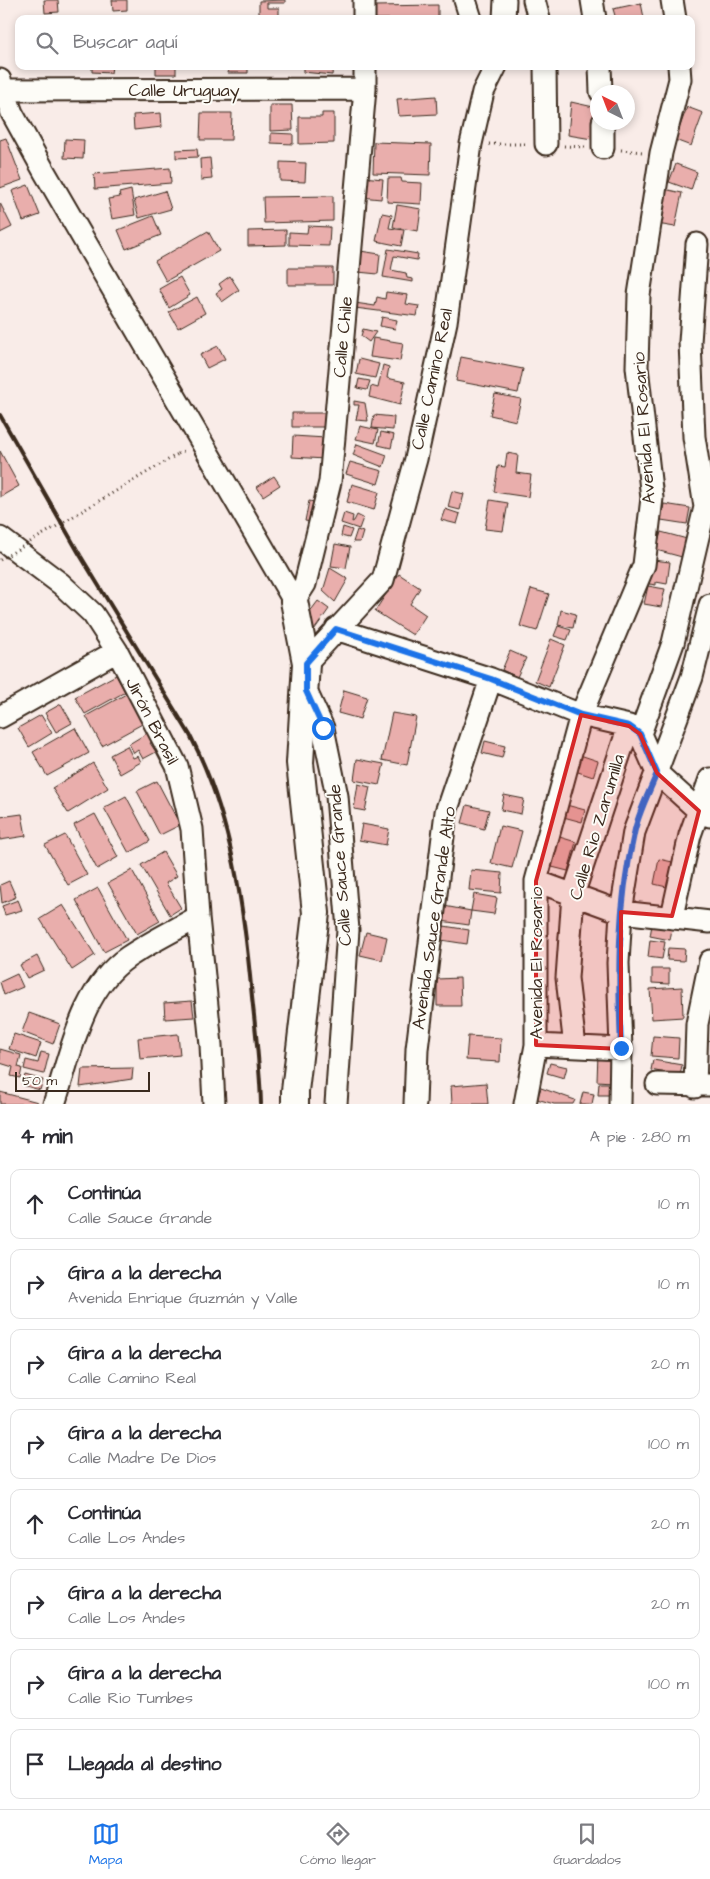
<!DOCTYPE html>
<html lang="es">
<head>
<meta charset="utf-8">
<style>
  :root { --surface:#fff; --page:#f2f2f3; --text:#2b2b33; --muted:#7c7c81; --line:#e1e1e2; --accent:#1a73e8 }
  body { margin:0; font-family:"Architects Daughter",sans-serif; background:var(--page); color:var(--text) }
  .compass { position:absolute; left:590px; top:85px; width:45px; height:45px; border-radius:50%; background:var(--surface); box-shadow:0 2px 8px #0003; rotate:318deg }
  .scale { position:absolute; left:15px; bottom:12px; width:135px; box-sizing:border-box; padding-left:5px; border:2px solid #3b2a1e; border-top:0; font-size:14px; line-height:18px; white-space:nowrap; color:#3b2a1e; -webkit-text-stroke:4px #fdfcf7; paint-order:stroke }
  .stop { position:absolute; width:15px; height:15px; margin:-11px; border:4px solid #1a73e8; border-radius:50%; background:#fff }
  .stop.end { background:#1a73e8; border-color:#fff; box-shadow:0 1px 5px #0008 }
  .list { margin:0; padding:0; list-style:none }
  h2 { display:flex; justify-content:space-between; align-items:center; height:65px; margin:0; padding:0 20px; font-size:21px }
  h2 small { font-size:16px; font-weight:400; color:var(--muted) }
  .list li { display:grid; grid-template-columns:32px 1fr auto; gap:15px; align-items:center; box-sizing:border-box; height:70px; margin:0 10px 10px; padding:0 10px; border:1px solid var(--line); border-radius:10px }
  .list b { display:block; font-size:19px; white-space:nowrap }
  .list p { margin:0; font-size:16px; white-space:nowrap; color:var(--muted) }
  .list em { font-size:16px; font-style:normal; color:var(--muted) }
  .icon { flex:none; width:28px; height:28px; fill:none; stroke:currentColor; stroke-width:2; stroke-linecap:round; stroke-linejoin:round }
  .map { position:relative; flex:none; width:710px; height:1104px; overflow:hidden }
  .search { position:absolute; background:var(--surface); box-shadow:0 2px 8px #0003; left:15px; right:15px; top:15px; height:55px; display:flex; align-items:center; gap:12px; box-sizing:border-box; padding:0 18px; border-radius:10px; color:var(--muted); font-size:19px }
  .sheet { height:705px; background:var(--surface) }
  nav { display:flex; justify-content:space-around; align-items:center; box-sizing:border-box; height:70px; border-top:1px solid var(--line); background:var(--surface); font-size:14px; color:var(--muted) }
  nav a { display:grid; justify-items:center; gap:2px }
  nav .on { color:var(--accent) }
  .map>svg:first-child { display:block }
  .building { fill:#e9aeac; stroke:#3b2a1e }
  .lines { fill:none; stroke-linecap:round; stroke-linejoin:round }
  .minor-casing { stroke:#3b2a1e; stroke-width:25 }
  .tertiary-casing { stroke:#3b2a1e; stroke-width:30 }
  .path { stroke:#3b2a1e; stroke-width:3; stroke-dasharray:1 4; stroke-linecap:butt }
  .minor { stroke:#fdfcf7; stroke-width:21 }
  .tertiary { stroke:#fdfcf7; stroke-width:26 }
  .rail { stroke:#3b2a1e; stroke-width:4 }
  .path-bridge { stroke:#3b2a1e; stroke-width:3; stroke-dasharray:1 4; stroke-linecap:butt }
  .route { stroke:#1a73e8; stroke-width:6 }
  .marked { fill:#d62828; fill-opacity:0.2; stroke:#d62828; stroke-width:4; stroke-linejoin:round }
  .labels { text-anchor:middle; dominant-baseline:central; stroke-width:4; stroke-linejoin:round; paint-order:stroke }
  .street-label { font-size:18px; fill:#3b2a1e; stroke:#fdfcf7 }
</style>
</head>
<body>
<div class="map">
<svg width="710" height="1104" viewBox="0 0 710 1104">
  <rect width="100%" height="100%" fill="#f9ece8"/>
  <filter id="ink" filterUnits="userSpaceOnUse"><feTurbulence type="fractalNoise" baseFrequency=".02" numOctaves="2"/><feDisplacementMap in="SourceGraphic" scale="10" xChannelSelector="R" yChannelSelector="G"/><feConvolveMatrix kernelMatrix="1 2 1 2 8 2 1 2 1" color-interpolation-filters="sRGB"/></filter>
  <g filter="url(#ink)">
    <path class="building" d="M44,0H58L59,12L45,13Z
      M112,0H127V10L113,11Z
      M285,0V3H267V8H279V17H259V1Z
      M641,3L644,18L616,19L613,9Z
      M438,5V19H375V6Z
      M92,66H112L111,73L92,72Z
      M156,66H176V74H156Z
      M229,66H248V73H228Z
      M303,66H333L332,75L303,72Z
      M436,96L437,114L399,116L397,99Z
      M571,102L598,108V140L568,135Z
      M270,105H292L293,130L270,131Z
      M687,107L703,113L691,146L675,140Z
      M161,113L162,127L134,130L133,115Z
      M201,113H232L231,140H200Z
      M322,113H334V143L299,144V117H322Z
      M271,133L293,134V144L271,143Z
      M6,138L22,180L0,188V140Z
      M65,139L84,140L83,159L64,158Z
      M374,142L431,144L430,175L373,173Z
      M197,149L198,157L176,158V150Z
      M210,158L212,179L201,180L200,159Z
      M280,162L306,163L305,182L280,181Z
      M676,164L697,172L691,190L669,182Z
      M170,168L171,183L95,189L94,174Z
      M363,177L383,179L381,199L361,197Z
      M388,178H401L402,182L422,183L421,204L387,202Z
      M28,185L40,215L23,221L12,191Z
      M664,189L682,193L675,227L657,224Z
      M131,190L135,215L112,219L108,199L120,197L119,193Z
      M165,191L171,209L139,218L134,200Z
      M333,196V221L264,223L263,197Z
      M0,203L12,227L0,233Z
      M397,205L421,209L418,231L393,227Z
      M382,213L392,215L389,228L404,230L401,246L376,241Z
      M153,216L161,235L126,249L118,230Z
      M308,226L330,227L329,246L289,245V232L307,233Z
      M286,230V245L248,246V231Z
      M208,231L219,251L166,281L155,261Z
      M388,249L418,254L417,260L394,256L391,270L406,273L407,278L413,279V282L383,277Z
      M360,251L380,254L378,274L358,272Z
      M288,268H333V285H288Z
      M230,276L239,290L222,302L216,293L222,289L219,284Z
      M180,277L190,295L169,308L159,289Z
      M386,292L408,295L406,304L419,306L417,316L355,308V303L375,306L377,297L385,299Z
      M197,297L205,313L178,328L169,312Z
      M382,317L397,320L395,329L380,326Z
      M363,329L376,332L369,342L361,336Z
      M373,338L403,343L400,361L370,357Z
      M218,346L225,359L207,368L200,355Z
      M461,357L523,369L518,393L456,381Z
      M359,359L379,364L375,378L356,374Z
      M383,365L389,367L387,378L405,382L400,405L369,397L371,386L378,388Z
      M359,379L370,381L367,390L357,388Z
      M495,394L521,399L516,421L490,415Z
      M354,401L365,403L368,421L356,420L359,405H354Z
      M292,413H328V427H292Z
      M374,415L394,417L393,430L372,428Z
      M360,426L378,430L375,443L356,439Z
      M381,432L394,435L391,448L378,445Z
      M293,436L326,438L325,459L292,457Z
      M357,444L387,455L383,467L353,455Z
      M0,451L19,486L0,497Z
      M507,453L518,455L516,473L531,475L528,497L494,492L498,466L505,467Z
      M350,462L382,471L378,484L346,474Z
      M274,476L280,485L263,496L257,487Z
      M352,484L379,492L374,510L347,502Z
      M452,491L464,494L460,510L448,507Z
      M490,500L508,503L503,531L485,529Z
      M309,501L321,503L317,523L305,521Z
      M664,504L690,508L687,524L661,520Z
      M445,509L460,514L457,524L441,520Z
      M344,513L353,516L352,522L354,521L357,515L363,518L359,529L341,523Z
      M343,527L352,530L349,538L341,536Z
      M357,530L363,532L360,542H353Z
      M661,532L687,539L682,557L656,550Z
      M335,544L350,547L346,568L331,566Z
      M653,560L670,562L667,584L656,582V585L649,584Z
      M330,568L348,579L335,602L323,591Z
      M399,574L420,588L410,604L426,615L413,635L375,611Z
      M648,586L665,589L661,607L644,604Z
      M531,589L549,594L537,631L520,626Z
      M318,601L329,609L312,633L300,625Z
      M561,610L576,614L573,628L558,625Z
      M558,626L571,630L567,640L554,636Z
      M551,639L565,645L549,687L535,681Z
      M510,651L526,658L517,677L502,670Z
      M116,675L125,692L85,714L75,697Z
      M344,690L367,697L360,719L338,713Z
      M128,693L144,723L102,746L86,716Z
      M61,704L72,723L56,732L45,713Z
      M392,713L416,717L407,765L382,760Z
      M41,715L52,733L29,747L18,728Z
      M75,728L89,753L47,776L33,752Z
      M149,732L154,741L150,743L156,752L143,759L138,750L134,753L129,744Z
      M485,741L505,746L502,758L482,753Z
      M127,746L133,758L138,756L141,762L120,774L110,755Z
      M577,754L598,761L593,777L572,770Z
      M357,759L384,764L379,785L354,780Z
      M93,763L108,788L68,813L52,788Z
      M157,781L180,825L160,835L137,791Z
      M358,784L370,787L365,811L354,809Z
      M504,795L524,799L521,814L501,810Z
      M126,796L150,841L129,853L104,808Z
      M559,803L585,810L582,822L556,815Z
      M467,805L489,810L484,829L462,823Z
      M22,814L26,836L0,840V817Z
      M95,814L118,857L97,869L74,825Z
      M362,824L389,829L386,845L359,840Z
      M500,826L522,831L512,868L491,863Z
      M65,835L87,875L68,885L45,845Z
      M553,835L576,842L568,871L544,865Z
      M163,852L177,876L166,883L181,908L170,915L141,865Z
      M659,859L677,863L671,888L654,884Z
      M132,870L160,921L137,934L108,883Z
      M471,870L502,873L501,893L469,890Z
      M9,881L16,897L2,903L0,885Z
      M98,888L127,940L104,952L76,900Z
      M474,894L497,898L494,914L471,911Z
      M18,900L22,910L5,915L2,906Z
      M63,905L95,955L72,970L40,919Z
      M444,906L471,911L469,925L441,921Z
      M652,925L672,929L670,940L650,936Z
      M444,926L469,930L467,944L441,940Z
      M366,932L387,937L382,960L360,955Z
      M650,940L665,942L662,959L648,957Z
      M668,948L685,949L684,961L667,960Z
      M37,956L44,970L27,978L20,965Z
      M652,969H669V984L652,983Z
      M17,974L23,987L4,995L0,982Z
      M460,978L461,1006H437V979Z
      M682,987L683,1017L652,1019L650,989Z
      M192,1001L194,1017L165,1019L164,1003Z
      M29,1013L60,1024L53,1044L22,1032Z
      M14,1034L41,1043L36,1058L9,1049Z
      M178,1034L180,1055L140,1059L138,1038Z
      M468,1036L501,1038L500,1062L466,1060Z
      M653,1036L679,1038L678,1058L651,1056Z
      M0,1049L21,1055L18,1067L22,1068L20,1078L11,1076L13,1067L0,1063Z
      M41,1052L49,1054L44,1074L24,1069L26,1060L38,1063Z
      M598,1053H613L612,1082L597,1081Z
      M653,1060L682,1065L680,1076L651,1070Z
      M550,1063L567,1067L564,1078L547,1073Z
      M133,1068L132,1079L80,1087L82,1069Z
      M25,1075L43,1080L40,1090L22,1085Z
      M486,1083L488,1104H452L451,1086Z
      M599,1083H610V1095H598Z
      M541,1088L575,1100L573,1104H554L537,1099Z
      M0,1092L38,1102L37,1104H0Z
      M583,1092L594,1094L592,1104H580Z"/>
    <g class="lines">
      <g class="minor-casing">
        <path id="minor" d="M364,0V19
          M465,0L471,19
          M534,0L539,19
          M592,0L595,19
          M672,0L675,19
          M504,19L505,0
          M545,66L546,144
          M600,66L601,92
          M0,80L12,113L44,171L294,601L305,584L330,482L365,89V66
          M2,90L365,89
          M603,122V148
          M0,538L61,584L93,614L117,651L177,766L192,829L198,917L211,1045L214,1104
          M336,629L491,679L581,715L629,726L640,734L657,773L699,811L710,816
          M306,663L383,580L416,459L446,322L471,144L483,92L496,66
          M306,691L323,728L337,796L348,930L336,1104
          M0,717L117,651
          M640,734L673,643L705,507L694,437L690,342L697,244
          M536,881L621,912L710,922
          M672,916L690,835L710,779
          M536,1045L621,1049
          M575,1047L567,978L573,895L629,726
          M657,1084L710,1085
          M695,1087L697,1024L710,961
          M54,1104C71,1054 81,989 128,957C150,942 175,930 198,917
          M415,1104L417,1049L446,812L491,679
          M525,1104L536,1045V881L581,715L644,565L652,498L637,367L639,295L661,153L680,79L679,66
          M620,1104L621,1049L618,963L621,912L634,832L692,677L710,605"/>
      </g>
      <g class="tertiary-casing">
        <path id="tertiary" d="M294,601L306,663L300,763L316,913L295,1091V1104"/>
      </g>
      <path class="path" d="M489,144H528
        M564,146L585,147
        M621,150L643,152
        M178,454L185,450"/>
      <use href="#minor" class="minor"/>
      <use href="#tertiary" class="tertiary"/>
      <path class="rail" d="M0,415L80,555L190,735C232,816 244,908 252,997C256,1033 260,1068 261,1104"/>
      <path class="path-bridge" d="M0,560L178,454"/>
    </g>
  </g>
  <g class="lines" filter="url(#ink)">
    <path class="route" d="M323,728L306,691V663L336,629L491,679L581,715L629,726L640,734L657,773C649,793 638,813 634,834C617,908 618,974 621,1048"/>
  </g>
  <path class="marked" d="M581,715L629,726L640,734L657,773L699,811L672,916L621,912V1049L536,1045V881Z"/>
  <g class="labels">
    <g class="street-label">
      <text x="184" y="90">Calle Uruguay</text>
      <text transform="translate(343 337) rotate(-85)">Calle Chile</text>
      <text transform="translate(432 379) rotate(-78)">Calle Camino Real</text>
      <text transform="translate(644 428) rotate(-94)">Avenida El Rosario</text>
      <text transform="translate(152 721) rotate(63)">Jirón Brasil</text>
      <text transform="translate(597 827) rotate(-73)">Calle Rio Zarumilla</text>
      <text transform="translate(340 865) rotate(-94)">Calle Sauce Grande</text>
      <text transform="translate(434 918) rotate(-82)">Avenida Sauce Grande Alto</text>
      <text transform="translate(536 963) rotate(-90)">Avenida El Rosario</text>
    </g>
  </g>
</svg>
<svg class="compass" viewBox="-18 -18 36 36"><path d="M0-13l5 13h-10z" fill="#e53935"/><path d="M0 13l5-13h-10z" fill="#7c7c81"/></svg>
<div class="scale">50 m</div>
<div class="stop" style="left:323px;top:728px"></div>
<div class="stop end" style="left:621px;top:1048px"></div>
<div class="search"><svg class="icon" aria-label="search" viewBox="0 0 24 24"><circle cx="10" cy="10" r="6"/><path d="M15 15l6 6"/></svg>Buscar aquí</div>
</div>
<section class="sheet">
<h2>4 min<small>A pie · 280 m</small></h2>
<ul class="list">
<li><svg class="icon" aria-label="ahead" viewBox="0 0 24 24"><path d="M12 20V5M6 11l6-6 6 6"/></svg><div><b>Continúa</b><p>Calle Sauce Grande</p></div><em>10 m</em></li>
<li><svg class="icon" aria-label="right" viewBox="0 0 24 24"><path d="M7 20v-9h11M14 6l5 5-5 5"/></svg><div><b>Gira a la derecha</b><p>Avenida Enrique Guzmán y Valle</p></div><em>10 m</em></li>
<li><svg class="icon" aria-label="right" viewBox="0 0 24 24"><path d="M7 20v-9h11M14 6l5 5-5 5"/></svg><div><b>Gira a la derecha</b><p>Calle Camino Real</p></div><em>20 m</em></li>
<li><svg class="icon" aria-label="right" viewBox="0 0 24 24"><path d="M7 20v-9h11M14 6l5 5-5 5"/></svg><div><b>Gira a la derecha</b><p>Calle Madre De Dios</p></div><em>100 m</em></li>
<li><svg class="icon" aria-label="ahead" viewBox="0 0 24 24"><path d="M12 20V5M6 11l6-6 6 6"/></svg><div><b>Continúa</b><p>Calle Los Andes</p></div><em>20 m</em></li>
<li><svg class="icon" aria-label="right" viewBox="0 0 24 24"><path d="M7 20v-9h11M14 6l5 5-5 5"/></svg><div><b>Gira a la derecha</b><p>Calle Los Andes</p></div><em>20 m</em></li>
<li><svg class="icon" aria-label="right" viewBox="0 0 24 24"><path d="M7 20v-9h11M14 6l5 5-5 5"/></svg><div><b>Gira a la derecha</b><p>Calle Rio Tumbes</p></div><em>100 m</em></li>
<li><svg class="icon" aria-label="arrive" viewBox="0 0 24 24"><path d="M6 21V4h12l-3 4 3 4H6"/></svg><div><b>Llegada al destino</b></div></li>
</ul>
</section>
<nav>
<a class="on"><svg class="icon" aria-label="map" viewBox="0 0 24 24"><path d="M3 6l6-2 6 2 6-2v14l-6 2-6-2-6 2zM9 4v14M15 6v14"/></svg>Mapa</a>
<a><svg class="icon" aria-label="directions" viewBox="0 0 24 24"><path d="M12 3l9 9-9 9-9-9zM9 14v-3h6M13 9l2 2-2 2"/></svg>Cómo llegar</a>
<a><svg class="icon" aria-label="saved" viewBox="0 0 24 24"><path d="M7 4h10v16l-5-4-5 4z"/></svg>Guardados</a>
</nav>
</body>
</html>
